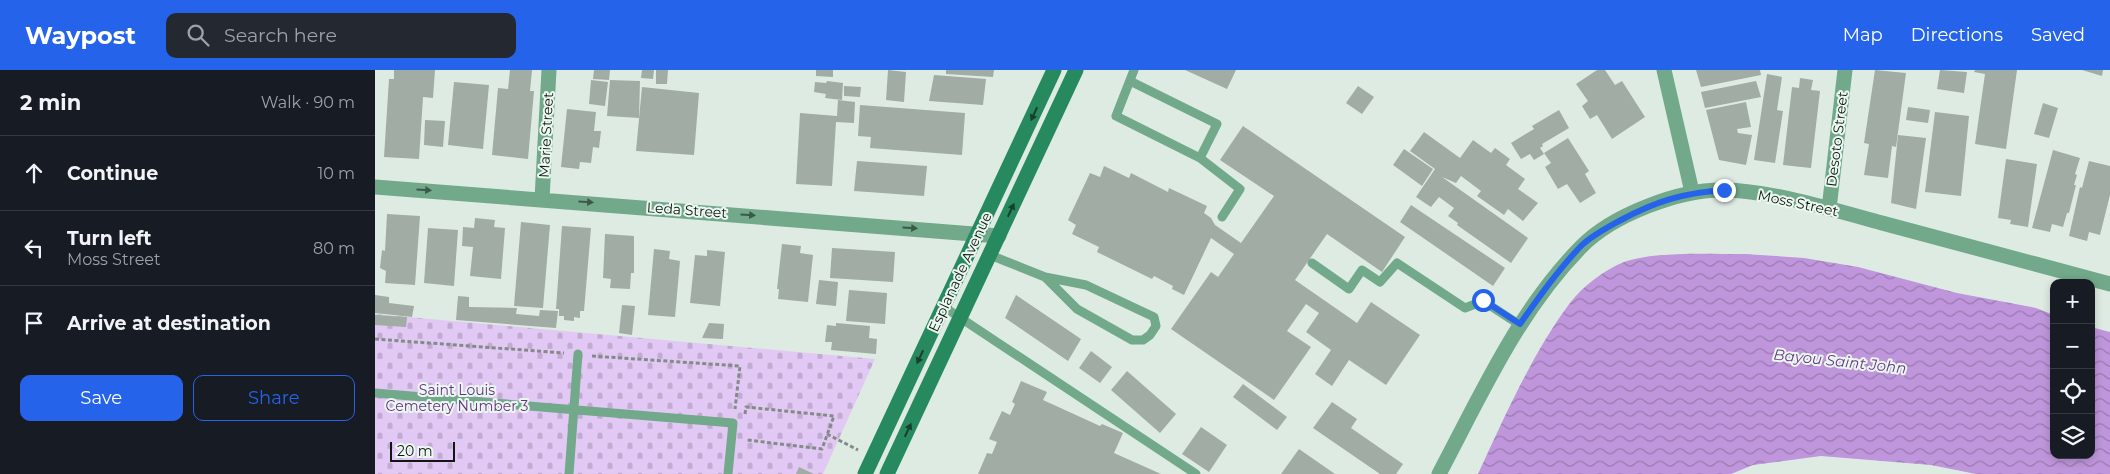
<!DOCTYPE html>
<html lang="en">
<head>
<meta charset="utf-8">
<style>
  :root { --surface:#171b24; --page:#242831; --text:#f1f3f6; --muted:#9ea1a6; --line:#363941; --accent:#2563eb }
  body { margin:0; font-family:Montserrat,sans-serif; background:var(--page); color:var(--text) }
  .controls { position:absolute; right:15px; bottom:15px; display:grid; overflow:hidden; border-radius:10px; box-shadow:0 2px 8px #0003 }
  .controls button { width:45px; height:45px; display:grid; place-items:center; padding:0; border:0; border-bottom:1px solid var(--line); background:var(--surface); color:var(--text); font:25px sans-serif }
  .scale { position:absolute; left:15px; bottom:12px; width:65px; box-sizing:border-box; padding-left:5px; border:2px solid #111613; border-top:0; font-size:14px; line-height:18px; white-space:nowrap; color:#111613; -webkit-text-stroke:4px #ebf8f0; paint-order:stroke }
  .stop { position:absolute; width:15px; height:15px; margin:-11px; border:4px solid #2563eb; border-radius:50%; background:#fff }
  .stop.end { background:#2563eb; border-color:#fff; box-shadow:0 1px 5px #0008 }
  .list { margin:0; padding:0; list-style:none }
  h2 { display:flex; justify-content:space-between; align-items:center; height:65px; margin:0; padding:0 20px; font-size:21px }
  h2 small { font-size:16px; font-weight:400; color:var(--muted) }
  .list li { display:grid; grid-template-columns:32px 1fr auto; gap:15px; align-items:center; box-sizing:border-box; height:75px; padding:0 20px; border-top:1px solid var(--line) }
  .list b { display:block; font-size:19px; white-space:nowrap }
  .list p { margin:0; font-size:16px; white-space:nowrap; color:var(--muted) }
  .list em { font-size:16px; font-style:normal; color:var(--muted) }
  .actions { display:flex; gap:10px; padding:15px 20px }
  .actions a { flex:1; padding:11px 0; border:1px solid var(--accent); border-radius:10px; text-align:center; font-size:18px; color:var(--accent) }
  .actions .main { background:var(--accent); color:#fff }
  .icon { flex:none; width:28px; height:28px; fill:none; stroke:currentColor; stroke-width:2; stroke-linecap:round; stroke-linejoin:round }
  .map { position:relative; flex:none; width:1735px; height:404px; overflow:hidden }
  header { display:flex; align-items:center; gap:30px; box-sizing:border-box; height:70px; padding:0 25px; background:var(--accent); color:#fff }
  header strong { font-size:24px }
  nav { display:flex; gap:28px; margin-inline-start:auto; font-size:18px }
  .search { width:350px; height:45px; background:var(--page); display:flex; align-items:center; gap:12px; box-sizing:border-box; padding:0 18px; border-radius:10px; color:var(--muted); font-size:19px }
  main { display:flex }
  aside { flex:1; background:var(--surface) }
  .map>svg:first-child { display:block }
  .cemetery { fill:url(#cemetery-stones) }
  .water { fill:url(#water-waves) }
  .building { fill:#a0aca4 }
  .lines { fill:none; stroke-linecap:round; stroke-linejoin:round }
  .path { stroke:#828c86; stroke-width:3; stroke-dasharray:4 2.5; stroke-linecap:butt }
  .lane { stroke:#71a98a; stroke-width:9 }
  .street { stroke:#71a98a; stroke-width:15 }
  .secondary { stroke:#268a5e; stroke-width:15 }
  .oneway { fill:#183f2d }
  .oneway2 { fill:#3c5849 }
  .route { stroke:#2563eb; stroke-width:6 }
  .labels { text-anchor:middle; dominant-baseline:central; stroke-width:4; stroke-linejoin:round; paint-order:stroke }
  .street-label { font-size:14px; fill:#111613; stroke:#ebf8f0 }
  .park-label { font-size:14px; fill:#673284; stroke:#ebf8f0 }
  .water-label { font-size:15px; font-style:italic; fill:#6b3789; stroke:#ebf8f0 }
</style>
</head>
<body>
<header>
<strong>Waypost</strong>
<div class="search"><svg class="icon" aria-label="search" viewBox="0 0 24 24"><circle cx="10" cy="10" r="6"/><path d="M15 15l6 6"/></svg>Search here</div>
<nav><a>Map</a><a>Directions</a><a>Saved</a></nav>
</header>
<main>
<aside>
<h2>2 min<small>Walk · 90 m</small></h2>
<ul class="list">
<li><svg class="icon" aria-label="ahead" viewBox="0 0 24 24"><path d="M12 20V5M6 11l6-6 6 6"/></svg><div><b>Continue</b></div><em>10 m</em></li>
<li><svg class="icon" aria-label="left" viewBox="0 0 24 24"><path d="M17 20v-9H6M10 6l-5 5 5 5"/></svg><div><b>Turn left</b><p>Moss Street</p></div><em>80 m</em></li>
<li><svg class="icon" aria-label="arrive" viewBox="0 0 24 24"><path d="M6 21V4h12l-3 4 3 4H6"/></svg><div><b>Arrive at destination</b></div></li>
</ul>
<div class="actions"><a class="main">Save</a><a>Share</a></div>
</aside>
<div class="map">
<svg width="1735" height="404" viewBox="0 0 1735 404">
  <defs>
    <pattern id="cemetery-stones" width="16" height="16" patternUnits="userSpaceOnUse" patternTransform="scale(1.25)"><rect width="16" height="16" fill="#e2c8f4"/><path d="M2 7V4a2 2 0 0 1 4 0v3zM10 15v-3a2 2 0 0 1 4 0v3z" fill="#c1abd0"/></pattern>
    <pattern id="water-waves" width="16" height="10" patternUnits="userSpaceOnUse" patternTransform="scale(1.25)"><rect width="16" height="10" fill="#bf96db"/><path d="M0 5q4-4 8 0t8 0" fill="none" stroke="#9a79b0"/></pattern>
  </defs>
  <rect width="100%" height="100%" fill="#deebe3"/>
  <path class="cemetery" d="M0,244L500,289L448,404H0Z"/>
  <path class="water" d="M1370,184L1429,188L1483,197L1582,223L1661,238L1679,245V385H1716V257L1735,262V404H1601L1556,395L1446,386L1378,395L1356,404H1103C1129,348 1158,282 1195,233C1208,216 1229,200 1249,192C1280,181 1336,184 1370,184Z"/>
  <path class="building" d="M19,0H60L58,28L48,27L44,89L9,87L14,9H19Z
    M135,0H157L155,21H159L153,89L117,85L123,18L133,19Z
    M219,0H235L234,10L218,9Z
    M267,0H279L278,9L266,8Z
    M281,0H293L292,14H281Z
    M441,0H458V7L441,6Z
    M513,0L531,2L529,32L511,30Z
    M571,0H619L618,7L571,4Z
    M810,0H861L852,19Z
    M1222,0H1230L1240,15L1247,11L1270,47L1237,69L1222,45L1215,49L1207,36L1213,31L1201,14Z
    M1321,0H1385L1386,5L1326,17Z
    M1500,0L1531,3L1521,77L1517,76L1513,108L1489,105L1494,74L1489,73Z
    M1565,0L1592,2L1589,23L1562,19Z
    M1600,0H1642L1631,79L1600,74L1610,4L1599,2Z
    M1707,0H1728L1727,6Z
    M1392,4L1407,7L1402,40L1408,41L1400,93L1379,90Z
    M559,5L611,9L608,35L554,31Z
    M1425,8L1438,10L1436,20L1445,21L1436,98L1408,95L1417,17L1424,18Z
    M216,10L233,12L230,36L214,34Z
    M235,10L265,11L264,48L232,46Z
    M452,11L468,13L467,30L450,28L451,24L439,22L440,12L451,13Z
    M1381,11L1386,27L1330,38L1326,22Z
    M79,12L114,15L108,79L73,75Z
    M469,16L486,17L485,27L469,26Z
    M983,16L999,27L987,44L971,33Z
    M267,17L324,23L319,85L261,81Z
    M463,30L480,32L479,53L461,52L457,116L421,114L425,43L462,46Z
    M1371,32L1376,57L1362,59L1363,63L1377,65L1371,95L1344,90L1331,40Z
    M1668,33L1683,38L1674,68L1659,64Z
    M485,35L590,43L587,85L495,78L496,67L483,66Z
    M1533,37L1555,40L1553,53L1531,50Z
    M192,39L221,42L219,61H226L224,78L218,77L216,93L205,92L204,99L186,97Z
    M1184,40L1194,58L1167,74L1168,76L1165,78L1169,84L1159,90L1155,84L1146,89L1136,73L1159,59L1157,56Z
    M1560,42L1594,46L1586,126L1550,122Z
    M50,50L70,51L68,77L49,75Z
    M868,56L1030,167L1007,202L952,164L920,210L982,253L996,232L1045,265L1011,315L974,290L957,316L940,304L956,280L931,262L944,243L931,234L912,261L936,277L899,330L796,259L836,202L843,207L859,184L836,168L809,225L797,219L798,216L779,206L777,209L722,182L724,177L697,164L701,155L693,150L715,103L725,107L729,96L754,108L756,103L793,122L794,118L832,136L829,143L836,148L840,155L866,173L899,126L845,90Z
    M1049,62L1085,88L1098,70L1116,83L1120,78L1135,89L1131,95L1150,109L1143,119L1163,133L1148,151L1133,139L1129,145L1102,126L1106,121L1086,106L1081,113L1067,107L1153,168L1136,193L1082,155L1083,153L1073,146L1079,138L1064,127L1056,137L1041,127L1060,99L1035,81Z
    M1523,65L1551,68L1541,139L1516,133Z
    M1193,68L1214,101L1210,104L1221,123L1205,133L1192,114L1183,119L1170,97L1176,93L1169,83Z
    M1029,79L1058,99L1047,116L1018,95Z
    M1678,80L1705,88L1700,104L1702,105L1699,115H1701L1694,143H1692L1688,157L1677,154L1675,162L1657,158Z
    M1631,89L1662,94L1653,157L1635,154L1636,150L1623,148Z
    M482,91L552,96L549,126L479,121Z
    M1714,91L1735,96V125L1725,165L1714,162L1712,171L1694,166L1705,117L1707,118Z
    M1036,135L1130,198L1118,216L1025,152Z
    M12,144L45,146L40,215L10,213L11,201L5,198L7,180L10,181Z
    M100,148L120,150L119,157L130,158L126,209L95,206L98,177L87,176L88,157L99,158Z
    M146,152L175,155L168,238L139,236Z
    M187,156L216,158L209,241H205V248L199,247V251L189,250V246H184V239H181Z
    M53,158L83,160L79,216L49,213Z
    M230,164L259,166V203H256L255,219L235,218L236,209L228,208Z
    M407,174L426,176L425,183L438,185L433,232L403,229L404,219H402Z
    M457,178L520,182L518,212L455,208Z
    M279,179L295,181L294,189L305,191L300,247L273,245Z
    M332,180L350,182L345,236L315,233L320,185L332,186Z
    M444,210L463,212L461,236L441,234Z
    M474,220L512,223L510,254L471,251Z
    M0,225L14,227V233L39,236L37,247L0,243Z
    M641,225L706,269L693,291L630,248Z
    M83,226L94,227V237L142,238L141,244L164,246L165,240L183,241L181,258L81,250Z
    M247,235L260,236L257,265L244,263Z
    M0,245L32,247L31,257L0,255Z
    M334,253L349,254L348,269L327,268Z
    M461,253L495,256L494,268L502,269L501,284L456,280L457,272H450L452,255L461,256Z
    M716,281L737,297L725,313L704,298Z
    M752,301L801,344L785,363L736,320Z
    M646,311L672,322L668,330L725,356L727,354L748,363L739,383L786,404H603L612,383L617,384L622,372L614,369L627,341L635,345L640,334L637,332Z
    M868,314L912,347L902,360L858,327Z
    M957,332L982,349L976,358L1028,394L1021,404H1005L938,358Z
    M826,357L852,375L834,402L807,384Z
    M924,379L960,404H906Z
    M424,397L439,404H421Z"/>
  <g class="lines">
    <path class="path" d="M0,269L189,283
      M217,286L365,296L360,339
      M370,344L371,337L459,346L447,379L372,370
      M452,364L483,380"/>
    <path class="lane" d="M759,0L741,46L825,88L865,119L847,147
      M755,11L842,54L825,88
      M615,185L670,207L711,215L779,247L781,256L775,265L768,270H757L702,239L670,207
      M937,193L974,219L987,200L1005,212L1022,193L1090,238L1108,231L1145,255
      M569,237L821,404
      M0,323L358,353L353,404
      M194,404L203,284"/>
    <path class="street" d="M1289,0L1317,122
      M0,117L624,166
      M167,129L174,0
      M1454,139L1470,0
      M1064,404C1106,325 1143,241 1206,177C1237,145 1305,119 1349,120C1399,121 1459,140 1507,153C1583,173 1659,194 1735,214"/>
    <path class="secondary" d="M490,404L679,0
      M512,404L701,0"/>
  </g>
  <defs><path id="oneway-solid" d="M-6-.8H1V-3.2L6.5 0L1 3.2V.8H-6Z" transform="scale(1.25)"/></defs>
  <g class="oneway">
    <use href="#oneway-solid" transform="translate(659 44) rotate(115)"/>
    <use href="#oneway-solid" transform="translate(636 140) rotate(-65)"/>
    <use href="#oneway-solid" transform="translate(545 287) rotate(115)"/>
    <use href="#oneway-solid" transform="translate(533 360) rotate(-65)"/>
  </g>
  <g class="oneway2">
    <use href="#oneway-solid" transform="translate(49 120) rotate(4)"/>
    <use href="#oneway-solid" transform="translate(211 132) rotate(4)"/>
    <use href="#oneway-solid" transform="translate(373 145) rotate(4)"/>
    <use href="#oneway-solid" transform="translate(535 158) rotate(4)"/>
  </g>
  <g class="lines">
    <path class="route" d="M1108,230L1145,254C1164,227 1183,200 1206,176C1216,166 1231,158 1244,151C1281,131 1308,123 1349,120"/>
  </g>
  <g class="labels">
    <g class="street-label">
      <text transform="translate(171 65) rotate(-87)">Marie Street</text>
      <text transform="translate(1462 69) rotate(-83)">Desoto Street</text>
      <text transform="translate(1423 133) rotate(12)">Moss Street</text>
      <text transform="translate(312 140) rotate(4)">Leda Street</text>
      <text transform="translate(585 202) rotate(-65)">Esplanade Avenue</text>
    </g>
    <g class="park-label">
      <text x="82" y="320">Saint Louis<tspan x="82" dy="16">Cemetery Number 3</tspan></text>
    </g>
    <g class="water-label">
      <text transform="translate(1465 291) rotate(6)">Bayou Saint John</text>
    </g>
  </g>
</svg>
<div class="controls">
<button>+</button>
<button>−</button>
<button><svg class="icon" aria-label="locate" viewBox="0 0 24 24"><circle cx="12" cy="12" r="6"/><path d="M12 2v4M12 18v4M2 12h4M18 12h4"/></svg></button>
<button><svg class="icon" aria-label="layers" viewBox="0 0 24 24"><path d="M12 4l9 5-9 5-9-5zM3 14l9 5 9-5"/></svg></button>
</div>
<div class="scale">20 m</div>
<div class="stop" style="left:1108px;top:230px"></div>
<div class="stop end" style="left:1349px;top:120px"></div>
</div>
</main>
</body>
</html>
